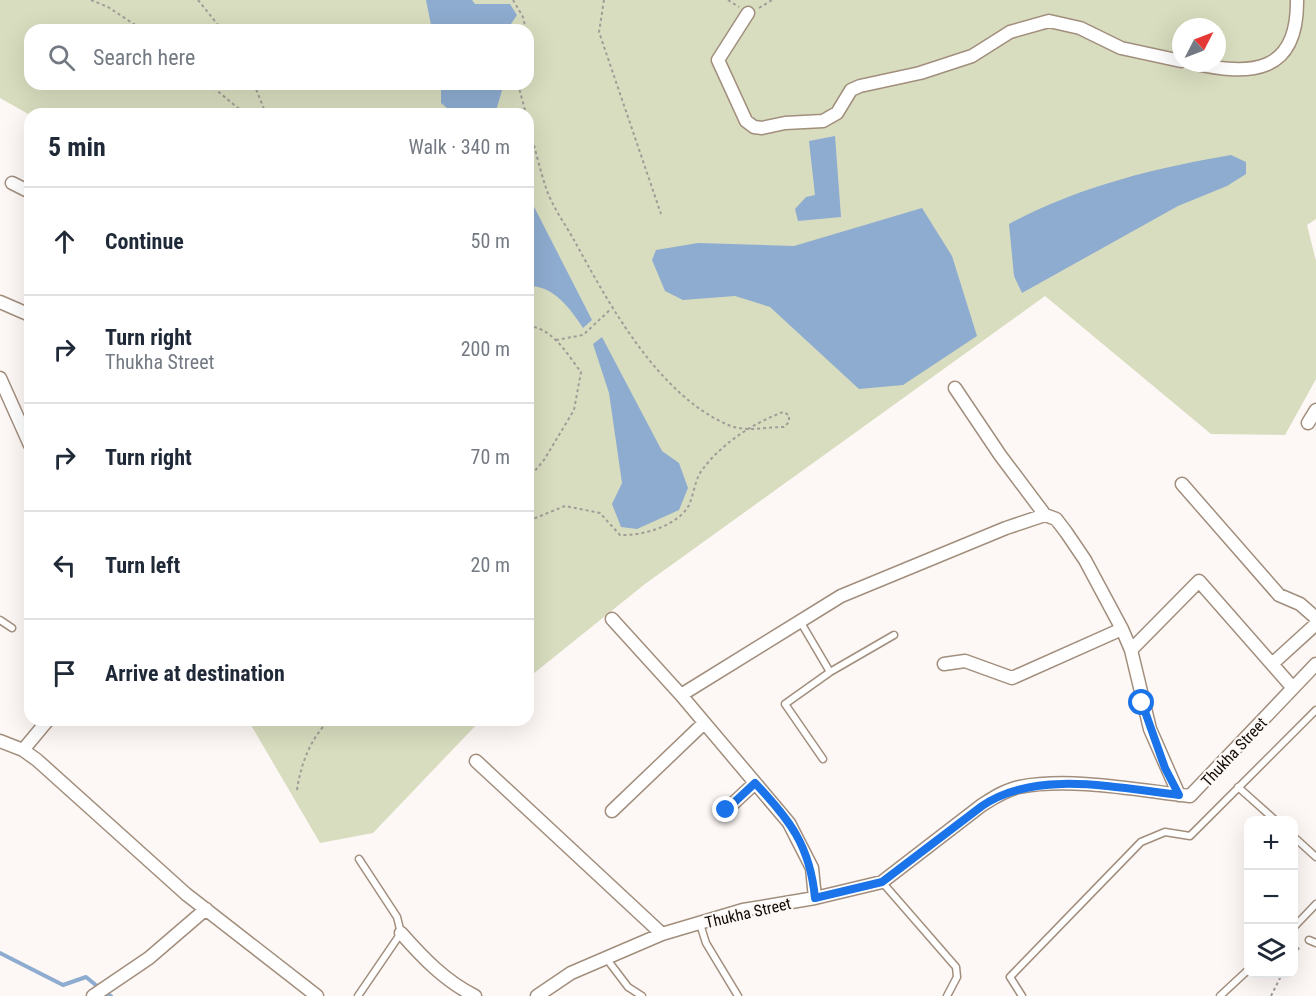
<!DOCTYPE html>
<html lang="en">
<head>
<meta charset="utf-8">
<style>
  :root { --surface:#fff; --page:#f6f6f7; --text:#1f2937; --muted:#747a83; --line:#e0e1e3 }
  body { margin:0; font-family:"Roboto Condensed",sans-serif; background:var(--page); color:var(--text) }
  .controls { position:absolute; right:18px; bottom:18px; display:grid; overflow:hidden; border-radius:12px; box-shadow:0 6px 24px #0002 }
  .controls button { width:54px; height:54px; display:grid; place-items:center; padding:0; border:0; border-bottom:2px solid var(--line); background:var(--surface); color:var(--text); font:30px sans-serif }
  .compass { position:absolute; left:1172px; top:18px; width:54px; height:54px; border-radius:50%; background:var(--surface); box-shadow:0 6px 24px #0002; rotate:48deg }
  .stop { position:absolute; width:18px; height:18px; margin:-14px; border:4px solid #1a73e8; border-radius:50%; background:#fff }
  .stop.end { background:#1a73e8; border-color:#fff; box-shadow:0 2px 6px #0008 }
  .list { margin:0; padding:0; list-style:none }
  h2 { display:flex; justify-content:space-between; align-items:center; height:78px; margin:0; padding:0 24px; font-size:26px }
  h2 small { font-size:20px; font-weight:400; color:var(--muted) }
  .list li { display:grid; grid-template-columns:39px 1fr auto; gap:18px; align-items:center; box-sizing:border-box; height:108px; padding:0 24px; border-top:2px solid var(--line) }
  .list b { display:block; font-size:22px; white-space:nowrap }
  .list p { margin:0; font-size:20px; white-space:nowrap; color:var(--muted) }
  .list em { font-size:20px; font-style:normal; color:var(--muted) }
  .icon { flex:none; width:33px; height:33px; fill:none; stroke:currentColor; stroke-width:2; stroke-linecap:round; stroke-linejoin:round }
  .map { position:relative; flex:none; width:1316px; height:996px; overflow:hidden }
  .search { position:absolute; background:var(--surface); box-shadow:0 6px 24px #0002; left:24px; top:24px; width:510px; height:66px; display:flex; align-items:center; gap:15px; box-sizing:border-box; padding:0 21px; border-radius:18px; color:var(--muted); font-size:22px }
  .panel { position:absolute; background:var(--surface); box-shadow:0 6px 24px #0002; left:24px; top:108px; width:510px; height:618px; border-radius:18px }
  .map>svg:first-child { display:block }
  .green { fill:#d9ddbf; fill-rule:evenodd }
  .water { fill:#8eacd0 }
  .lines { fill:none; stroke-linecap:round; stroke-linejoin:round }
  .stream { stroke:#8eacd0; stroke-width:4 }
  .lane-casing { stroke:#a28e7d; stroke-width:9 }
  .street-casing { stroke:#a28e7d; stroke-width:15 }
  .path { stroke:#a19c97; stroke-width:2; stroke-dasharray:3 3; stroke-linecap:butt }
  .lane { stroke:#fff; stroke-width:6 }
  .street { stroke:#fff; stroke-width:12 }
  .route { stroke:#1a73e8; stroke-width:8 }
  .labels { text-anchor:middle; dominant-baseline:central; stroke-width:4.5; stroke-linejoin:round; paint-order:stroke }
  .street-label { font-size:16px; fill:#120b05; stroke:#fdf8f5 }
</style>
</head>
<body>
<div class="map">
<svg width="1316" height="996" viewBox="0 0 1316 996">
  <rect width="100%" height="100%" fill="#fdf8f5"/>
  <path class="green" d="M0,0H1316V219L1307,225L1316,261V379L1285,435L1211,434L1045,296L645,584L528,678V114L30,115L0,98ZM1181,27H1217V63H1181ZM30,30H528V84H30Z
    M248,720H481L373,833L320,843Z"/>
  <path class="water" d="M426,0H472L475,4H510L517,15L507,30H432Z
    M441,84H502L503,87L495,114H454L441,103Z
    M835,136L841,217L798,221L795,209L806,197L815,195L809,141Z
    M1231,155L1246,162V174L1227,186L1178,206L1022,293L1014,276L1009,224C1078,187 1154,168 1231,155Z
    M528,195L592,320L583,328C570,308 553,285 528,286Z
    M922,208L952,256L977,336L903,385L859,389L770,307L735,296L683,300L665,291L652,260L656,250L698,243L794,246Z
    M602,337L662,451L679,463L688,488L679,510L637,529L621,527L612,504L622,483L609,393L593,344Z"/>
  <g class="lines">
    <path class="stream" d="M0,953L63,985L86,977L97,986
      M109,995L111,996"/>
    <g class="lane-casing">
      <path id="lane" d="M0,620L12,628
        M800,621L830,672L894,635
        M823,759L785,704L830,672
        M1238,787L1275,820
        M1294,837L1316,857
        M882,882L956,967L957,977L947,996
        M700,924L706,943L738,996
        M1294,927L1316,904
        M1309,940L1316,943
        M606,958L628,987L642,996
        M358,996L401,933L397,917L359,859
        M1022,996L1010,977L1141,842L1165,832L1190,836L1316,710
        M1220,996L1248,970"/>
    </g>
    <g class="street-casing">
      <path id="street" d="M748,13L718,60L746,121L754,127L762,128L785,123L823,121L837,113L851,90L860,86L920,73L972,56L1010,32L1049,21L1080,28L1121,48L1181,61
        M1191,63C1250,76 1298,75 1297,0
        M12,183L30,192
        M0,302L30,315
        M0,378L30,445
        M955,388L1000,455L1045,515
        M1308,423L1316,410
        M1182,484L1279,595L1300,604L1316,618
        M612,619L681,695
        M1131,650L1199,581L1293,688
        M944,664L965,661L1012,678L1122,629
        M1272,664L1316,624
        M0,741L23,750L37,760L186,894L317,996
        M23,750L48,720
        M476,761L662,934
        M726,810L755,783
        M612,811L704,723
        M815,898L812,868L789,823L681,695L841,596L1006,528L1045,515L1056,519L1066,532L1085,560L1122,629L1131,650L1150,729L1179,795
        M401,933C423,958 445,981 475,996
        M93,996L149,958L206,909
        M537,996L571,973L662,934L743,910L815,898L882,882L982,805C993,798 1005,790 1019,787C1071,777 1137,790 1190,796L1316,664"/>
    </g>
    <path class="path" d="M91,0L108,7L143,30
      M198,0L222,30
      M513,0L523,17L526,30
      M604,0L599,32L661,214
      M728,0L739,7
      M759,8L772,0
      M209,84L238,108L257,114
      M254,84L266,114
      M518,84L526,114
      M528,122C534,144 539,167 546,188C552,206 565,224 574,240C609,304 657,393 726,424C745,433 765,427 784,427L789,422V415L783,412C752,424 722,443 702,470C695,479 694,494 689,505C678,526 642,536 620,535L600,513L565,506L528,521
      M528,326C553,328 567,354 581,372L574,410L544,460L528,479
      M556,340L583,335L611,309
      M297,790C301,763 310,740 329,720
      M1294,955L1301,945
      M1271,996L1282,974"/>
    <use href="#lane" class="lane"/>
    <use href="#street" class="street"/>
  </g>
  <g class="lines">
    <path class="route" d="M726,810L755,783C790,820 810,846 815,898L882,882L982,806C1035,769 1118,788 1179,795L1165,768L1142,703"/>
  </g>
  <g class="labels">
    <g class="street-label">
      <text transform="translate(1234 752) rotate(-47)">Thukha Street</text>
      <text transform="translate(748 913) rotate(-13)">Thukha Street</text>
    </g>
  </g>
</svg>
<div class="controls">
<button>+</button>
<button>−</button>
<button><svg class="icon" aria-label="layers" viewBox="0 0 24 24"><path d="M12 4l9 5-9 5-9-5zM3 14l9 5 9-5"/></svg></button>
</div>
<svg class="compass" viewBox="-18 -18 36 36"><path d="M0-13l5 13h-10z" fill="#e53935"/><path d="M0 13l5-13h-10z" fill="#747a83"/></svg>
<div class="stop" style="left:1142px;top:703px"></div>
<div class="stop end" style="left:726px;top:810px"></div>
<div class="search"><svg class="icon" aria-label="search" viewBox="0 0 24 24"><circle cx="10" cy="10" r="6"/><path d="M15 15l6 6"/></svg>Search here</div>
<section class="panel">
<h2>5 min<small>Walk · 340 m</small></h2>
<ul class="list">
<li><svg class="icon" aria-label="ahead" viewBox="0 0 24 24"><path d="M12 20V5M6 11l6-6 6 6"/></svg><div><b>Continue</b></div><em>50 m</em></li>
<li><svg class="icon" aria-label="right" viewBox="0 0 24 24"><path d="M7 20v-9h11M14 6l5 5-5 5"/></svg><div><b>Turn right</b><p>Thukha Street</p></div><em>200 m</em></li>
<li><svg class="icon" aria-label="right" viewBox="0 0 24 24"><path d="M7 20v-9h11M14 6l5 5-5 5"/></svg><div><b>Turn right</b></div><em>70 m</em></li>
<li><svg class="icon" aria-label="left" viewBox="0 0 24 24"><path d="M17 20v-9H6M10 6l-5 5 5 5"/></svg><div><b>Turn left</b></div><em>20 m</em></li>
<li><svg class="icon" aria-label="arrive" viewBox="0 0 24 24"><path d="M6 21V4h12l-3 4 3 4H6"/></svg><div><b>Arrive at destination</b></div></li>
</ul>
</section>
</div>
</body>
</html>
